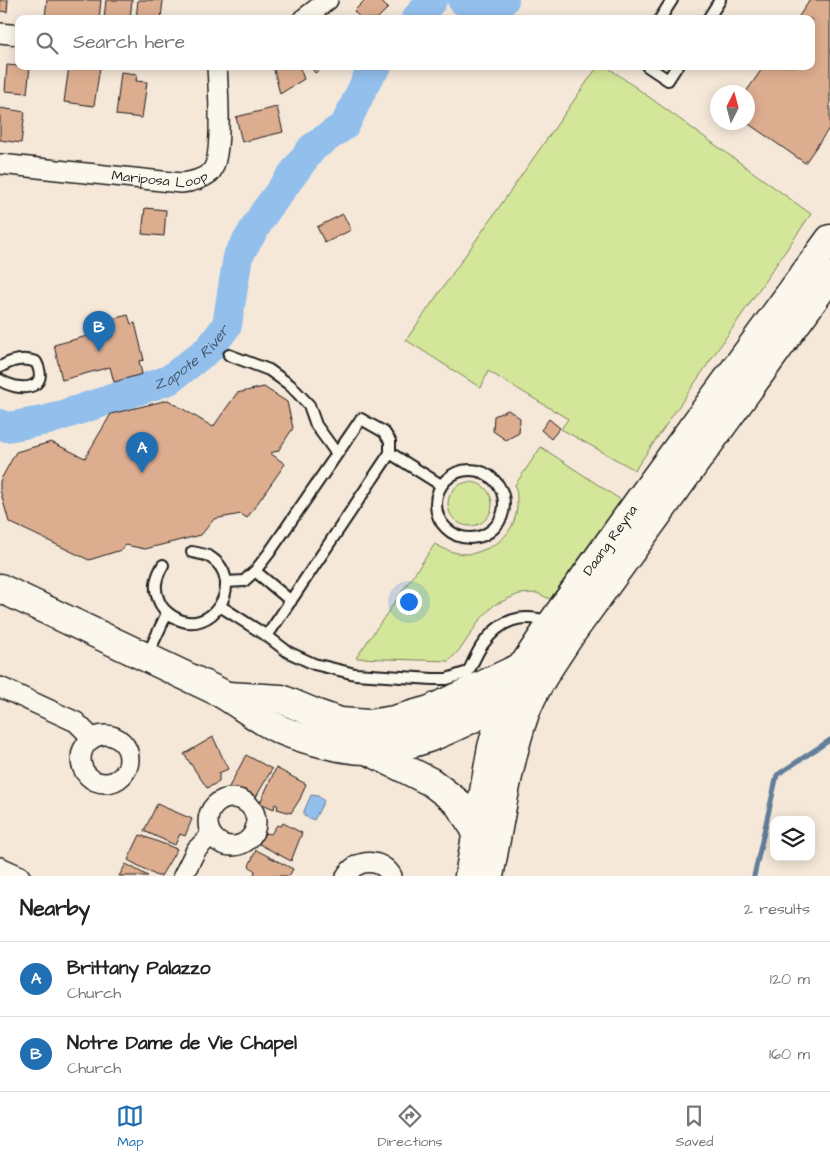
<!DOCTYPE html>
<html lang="en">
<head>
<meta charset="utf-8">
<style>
  :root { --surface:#fff; --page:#f6f6f6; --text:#222; --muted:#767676; --line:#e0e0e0; --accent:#1f6fb2 }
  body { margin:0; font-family:"Architects Daughter",sans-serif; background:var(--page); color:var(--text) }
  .controls { position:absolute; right:15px; bottom:15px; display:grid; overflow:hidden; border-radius:10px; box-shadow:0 2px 12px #0003 }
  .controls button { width:45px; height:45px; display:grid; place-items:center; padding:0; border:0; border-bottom:1px solid var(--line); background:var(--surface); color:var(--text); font:25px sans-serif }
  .compass { position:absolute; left:710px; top:85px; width:45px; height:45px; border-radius:50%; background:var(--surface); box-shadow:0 2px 12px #0003; rotate:6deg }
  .you { position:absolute; left:408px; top:601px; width:18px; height:18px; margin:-12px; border:4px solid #fff; border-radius:50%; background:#1a73e8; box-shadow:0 0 0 8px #1a73e833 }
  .badge { display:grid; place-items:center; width:32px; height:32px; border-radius:50%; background:var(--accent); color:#fff; font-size:16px; font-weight:700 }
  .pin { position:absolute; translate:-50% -41px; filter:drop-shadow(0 1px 2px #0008) }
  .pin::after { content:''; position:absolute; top:26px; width:18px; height:15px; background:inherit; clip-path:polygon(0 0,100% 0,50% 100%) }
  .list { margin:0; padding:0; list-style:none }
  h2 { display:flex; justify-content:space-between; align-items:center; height:65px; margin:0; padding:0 20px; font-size:21px }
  h2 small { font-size:16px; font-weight:400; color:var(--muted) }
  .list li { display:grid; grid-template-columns:32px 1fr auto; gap:15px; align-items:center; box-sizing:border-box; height:75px; padding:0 20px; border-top:1px solid var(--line) }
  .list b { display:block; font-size:19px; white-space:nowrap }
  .list p { margin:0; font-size:16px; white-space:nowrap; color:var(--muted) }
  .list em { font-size:16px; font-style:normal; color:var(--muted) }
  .icon { flex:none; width:28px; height:28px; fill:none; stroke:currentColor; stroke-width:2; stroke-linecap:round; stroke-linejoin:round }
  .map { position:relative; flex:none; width:830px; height:876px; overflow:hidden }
  .search { position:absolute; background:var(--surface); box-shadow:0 2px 12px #0003; left:15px; right:15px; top:15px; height:55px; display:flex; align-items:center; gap:12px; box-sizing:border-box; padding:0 18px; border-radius:10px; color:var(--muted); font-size:19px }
  .sheet { height:215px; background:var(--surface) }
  nav { display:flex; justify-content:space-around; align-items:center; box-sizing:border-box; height:70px; border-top:1px solid var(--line); background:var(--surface); font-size:14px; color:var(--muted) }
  nav a { display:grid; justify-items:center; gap:2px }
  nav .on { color:var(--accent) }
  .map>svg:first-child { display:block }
  .green { fill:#d4e699; stroke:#78815a }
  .water { fill:#92bfec; stroke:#637e99 }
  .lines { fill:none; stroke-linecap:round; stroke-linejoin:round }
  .stream { stroke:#637e99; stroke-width:5 }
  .river { stroke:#92bfec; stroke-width:30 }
  .building { fill:#ddad8f; stroke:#1c1c1c }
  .lane-casing { stroke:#1c1c1c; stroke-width:14 }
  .street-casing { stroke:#1c1c1c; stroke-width:22 }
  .secondary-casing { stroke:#1c1c1c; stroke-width:31 }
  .lane { stroke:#fbf7ec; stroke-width:10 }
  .street { stroke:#fbf7ec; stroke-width:19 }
  .secondary { stroke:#fbf7ec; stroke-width:28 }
  .labels { text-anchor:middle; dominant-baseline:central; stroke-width:5; stroke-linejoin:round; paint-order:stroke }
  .street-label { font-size:14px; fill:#1c1c1c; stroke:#fbf7ec }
  .water-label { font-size:15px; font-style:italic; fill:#455565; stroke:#fbf7ec }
</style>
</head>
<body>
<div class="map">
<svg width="830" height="876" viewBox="0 0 830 876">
  <rect width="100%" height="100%" fill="#f5e8d9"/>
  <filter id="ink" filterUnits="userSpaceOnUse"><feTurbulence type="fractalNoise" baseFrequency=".02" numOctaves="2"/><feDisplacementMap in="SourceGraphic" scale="10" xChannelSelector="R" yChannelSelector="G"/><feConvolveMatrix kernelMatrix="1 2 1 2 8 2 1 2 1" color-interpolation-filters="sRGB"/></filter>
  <g filter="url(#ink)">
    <path class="green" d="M598,66H606L811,214L635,470L561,429L568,419L488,371L481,388L406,340Z
      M541,447L621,500L550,599L537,593L519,594L494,605L479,621L462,647L449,661L356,658L435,544C445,550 456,554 468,554C473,554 478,552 483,550C512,540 522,514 515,485Z
      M448 504a22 22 0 1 1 44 0a22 22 0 1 1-44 0Z"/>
    <path class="water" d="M311,795L318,796L324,801L314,820L304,816V811Z"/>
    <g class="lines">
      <path class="stream" d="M754,876L777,775L830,740"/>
      <g class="river">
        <path d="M462,0L488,17L504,0"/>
        <path d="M416,19L432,0"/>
        <path id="s1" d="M0,424L7,427L48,420L169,380L210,348L227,325L238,256L264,213L312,148L345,125L368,77L377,66"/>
      </g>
    </g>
    <path class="building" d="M0,0H8L7,12L0,11Z
      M47,0H101L99,19H63L45,17Z
      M106,0H132L130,19H104Z
      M138,0H163L161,19H136Z
      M365,0H379L388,8L377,19H361L354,11Z
      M810,0H830V127L805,163L746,122H748V92H746L764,66H811V19H797Z
      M7,65L30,67L27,93L5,91Z
      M69,66L100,67L94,106L64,102Z
      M273,66H299L304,79L280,94Z
      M310,66H325L315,73Z
      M121,72L137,74L136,81L147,82L142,118L116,115Z
      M277,107L283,132L242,142L236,117Z
      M0,108L25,112L21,143L0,140Z
      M145,208L166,210L164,236L142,234Z
      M343,214L351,230L325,243L317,227Z
      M128,315L131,324L135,323L144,360L139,361L142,374L114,382L110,367L62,380L54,345L102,332L100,322Z
      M264,387L287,402L293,428L278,451L270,453L285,464L247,518L241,514L214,519L201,535L145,549L126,545L121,550L89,560L9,522L0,490V481L16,452L51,442L85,458L111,414L168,400L213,427L237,393Z
      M508,410L520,418L519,433L506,440L493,431L494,416Z
      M549,419L560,428L551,439L541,430Z
      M213,737L228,769L219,773V782L207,788L184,754Z
      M246,755L272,769L256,797L246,792L244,794L229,787Z
      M276,768L306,784L300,799L291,813L277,809L278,806L275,804L274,809L260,803Z
      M157,804L192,819L185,836L180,834L175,845L144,831Z
      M283,823L302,833L291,861L259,844L265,833L271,834L277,825L281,826Z
      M140,835L177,849L161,876H157L128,860Z
      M256,850L293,869L289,876H254L255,871L249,866Z
      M126,864L148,876H119Z"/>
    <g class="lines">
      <g class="lane-casing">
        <path id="lane" d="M660,19L672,0
          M708,19L720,0
          M647,66L668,80L677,66
          M229,355L269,370L290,385L309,405L316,425L337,454
          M0,367C12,360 23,357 36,362C51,391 18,392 0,380
          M390,453L441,485
          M436 504a34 34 0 1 1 68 0a34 34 0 1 1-68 0Z
          M163,565C156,577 153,588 159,601C162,609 167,613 174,617C211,640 248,581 210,557C205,554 197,553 192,552
          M255,571L291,601
          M226,582L244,581L255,571L269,553L361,419L384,432L390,441V453L267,636
          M220,606L267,636L288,652L314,664L355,674L433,679H447L468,672C473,663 477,652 483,644C501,619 521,613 550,622
          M147,656L167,613"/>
      </g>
      <g class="street-casing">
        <g id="street">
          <path d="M303,19L328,0"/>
          <path d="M0,33L19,35"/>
          <path id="s2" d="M0,164L181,183C192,182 201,180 210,173C224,160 218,87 217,66"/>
          <path d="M0,687L76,722L92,738"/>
          <circle cx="105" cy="759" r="24"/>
          <circle cx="232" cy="822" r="24"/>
          <path d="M0,867L20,876"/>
          <path d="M183,876L196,850L211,835"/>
          <path d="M346,876C357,858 381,858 392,876"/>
        </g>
      </g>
      <g class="secondary-casing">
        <g id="secondary">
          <path d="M0,588C71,621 142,655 213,689C234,699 251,715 271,725C292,737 342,750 366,750C416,750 461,724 505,702L514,706"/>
          <path d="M228,696L281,699L317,714L340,722L369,724L394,720L430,710L523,666"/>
          <path d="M367,750L431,782L457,802L477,832"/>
          <path id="s3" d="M469,876L492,747L505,702L523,666L552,623L638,502L830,239"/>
          <path d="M489,876C500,822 507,765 525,713C536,684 555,659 571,634L830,277"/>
        </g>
      </g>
      <use href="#lane" class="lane"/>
      <use href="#street" class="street"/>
      <use href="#secondary" class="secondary"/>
    </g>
  </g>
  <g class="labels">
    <g class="street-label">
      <text stroke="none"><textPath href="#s2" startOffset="161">Mariposa Loop</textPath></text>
      <text stroke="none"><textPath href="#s3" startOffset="371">Daang Reyna</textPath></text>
    </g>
    <g class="water-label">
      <text stroke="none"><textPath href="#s1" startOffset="208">Zapote River</textPath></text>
    </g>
  </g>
</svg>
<div class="controls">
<button><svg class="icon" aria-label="layers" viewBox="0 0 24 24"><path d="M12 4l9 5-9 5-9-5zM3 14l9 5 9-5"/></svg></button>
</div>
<svg class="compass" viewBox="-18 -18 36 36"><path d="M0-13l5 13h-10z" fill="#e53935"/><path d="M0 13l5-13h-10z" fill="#767676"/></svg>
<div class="you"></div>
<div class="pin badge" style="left:142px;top:473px">A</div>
<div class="pin badge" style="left:99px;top:352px">B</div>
<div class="search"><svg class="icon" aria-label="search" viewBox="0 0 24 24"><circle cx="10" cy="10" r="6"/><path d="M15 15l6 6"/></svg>Search here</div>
</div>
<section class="sheet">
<h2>Nearby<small>2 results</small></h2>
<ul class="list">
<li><span class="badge">A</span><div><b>Brittany Palazzo</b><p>Church</p></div><em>120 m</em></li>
<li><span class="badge">B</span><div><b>Notre Dame de Vie Chapel</b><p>Church</p></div><em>160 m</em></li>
</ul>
</section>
<nav>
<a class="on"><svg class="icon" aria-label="map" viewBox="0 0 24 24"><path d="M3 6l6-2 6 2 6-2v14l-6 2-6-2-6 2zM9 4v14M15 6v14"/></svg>Map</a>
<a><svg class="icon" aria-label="directions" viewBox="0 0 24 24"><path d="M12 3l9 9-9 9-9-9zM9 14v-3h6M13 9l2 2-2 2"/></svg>Directions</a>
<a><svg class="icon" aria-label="saved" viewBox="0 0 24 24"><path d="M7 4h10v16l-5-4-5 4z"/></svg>Saved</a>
</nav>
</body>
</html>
